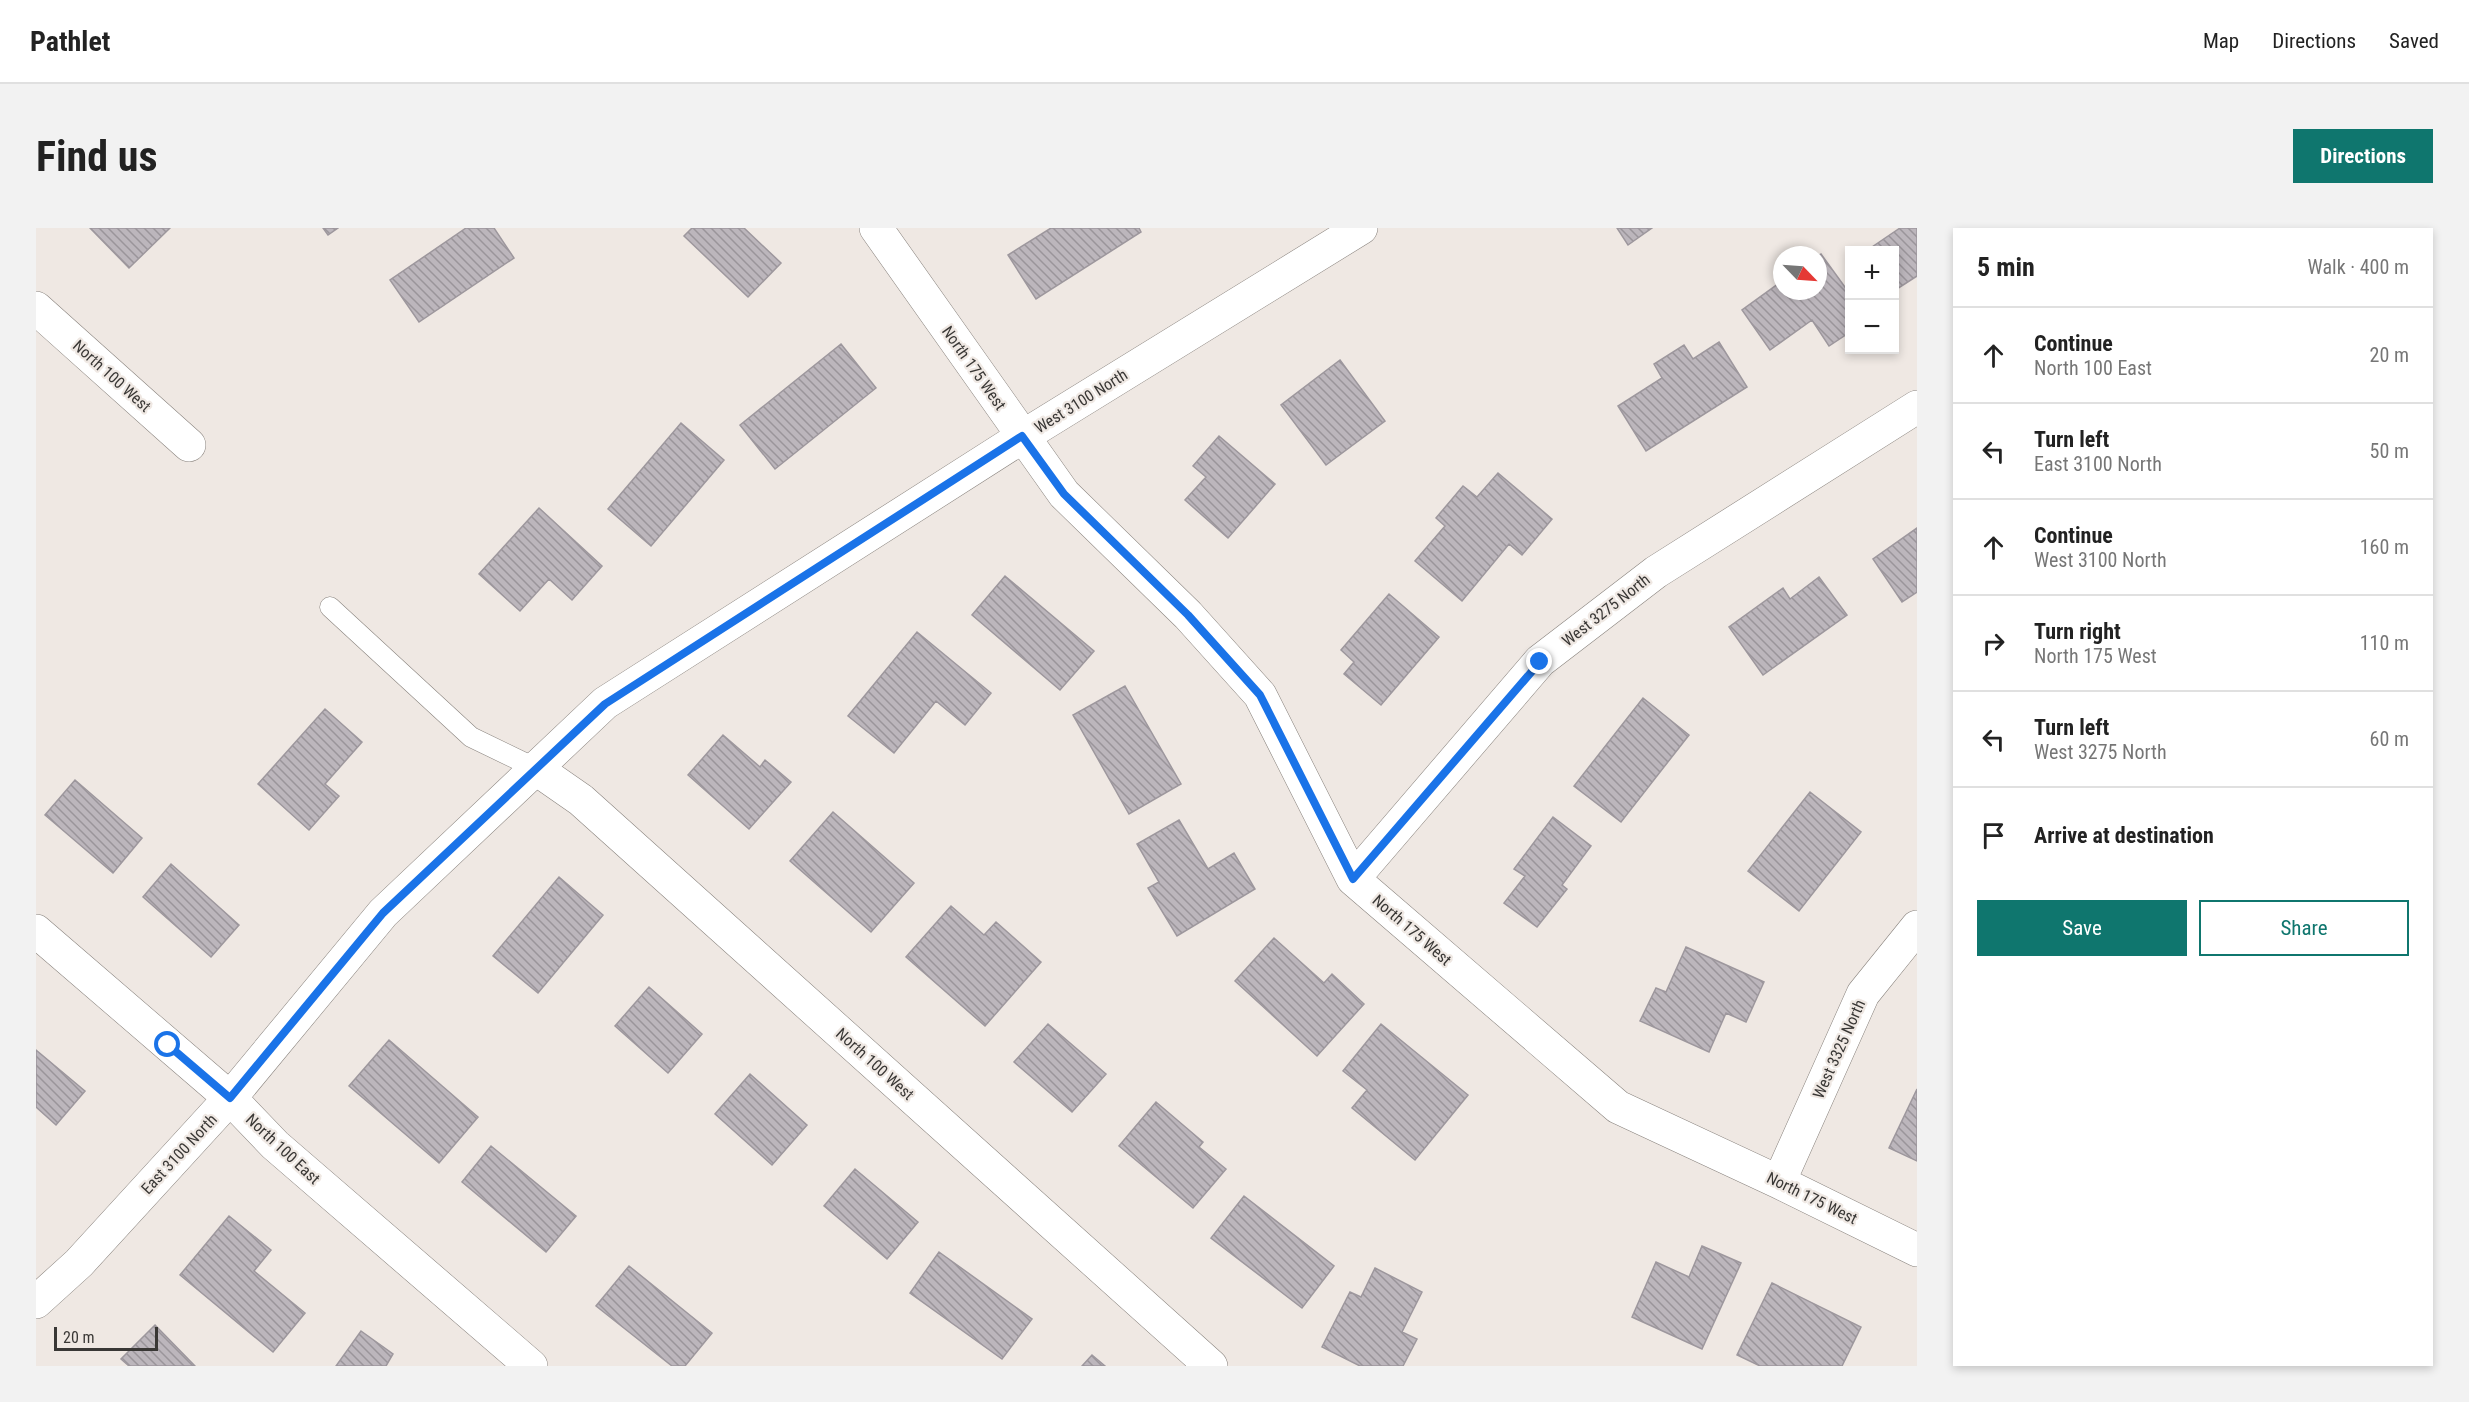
<!DOCTYPE html>
<html lang="en">
<head>
<meta charset="utf-8">
<style>
  :root { --surface:#fff; --page:#f2f2f2; --text:#222; --muted:#767676; --line:#e0e0e0; --accent:#0f766e }
  body { margin:0; font-family:"Roboto Condensed",sans-serif; background:var(--page); color:var(--text) }
  .controls { position:absolute; right:18px; top:18px; display:grid; overflow:hidden; border-radius:0px; box-shadow:0 3px 9px #0003 }
  .controls button { width:54px; height:54px; display:grid; place-items:center; padding:0; border:0; border-bottom:2px solid var(--line); background:var(--surface); color:var(--text); font:30px sans-serif }
  .compass { position:absolute; left:1737px; top:18px; width:54px; height:54px; border-radius:50%; background:var(--surface); box-shadow:0 3px 9px #0003; rotate:115deg }
  .scale { position:absolute; left:18px; bottom:15px; width:104px; box-sizing:border-box; padding-left:6px; border:3px solid #393735; border-top:0; font-size:16px; line-height:21px; white-space:nowrap; color:#393735; -webkit-text-stroke:4px #efe8e3; paint-order:stroke }
  .stop { position:absolute; width:18px; height:18px; margin:-14px; border:4px solid #1a73e8; border-radius:50%; background:#fff }
  .stop.end { background:#1a73e8; border-color:#fff; box-shadow:0 2px 6px #0008 }
  .list { margin:0; padding:0; list-style:none }
  h2 { display:flex; justify-content:space-between; align-items:center; height:78px; margin:0; padding:0 24px; font-size:26px }
  h2 small { font-size:20px; font-weight:400; color:var(--muted) }
  .list li { display:grid; grid-template-columns:39px 1fr auto; gap:18px; align-items:center; box-sizing:border-box; height:96px; padding:0 24px; border-top:2px solid var(--line) }
  .list b { display:block; font-size:22px; white-space:nowrap }
  .list p { margin:0; font-size:20px; white-space:nowrap; color:var(--muted) }
  .list em { font-size:20px; font-style:normal; color:var(--muted) }
  .actions { display:flex; gap:12px; padding:18px 24px }
  .actions a { flex:1; padding:14px 0; border:2px solid var(--accent); border-radius:0px; text-align:center; font-size:21px; color:var(--accent) }
  .actions .main { background:var(--accent); color:#fff }
  .icon { flex:none; width:33px; height:33px; fill:none; stroke:currentColor; stroke-width:2; stroke-linecap:round; stroke-linejoin:round }
  .map { position:relative; flex:none; width:1881px; height:1138px; overflow:hidden; border-radius:0px }
  header { display:flex; align-items:center; gap:36px; box-sizing:border-box; height:84px; padding:0 30px; background:var(--surface); border-bottom:2px solid var(--line) }
  header strong { font-size:28px }
  nav { display:flex; gap:33px; margin-inline-start:auto; font-size:21px }
  .intro { display:flex; align-items:center; justify-content:space-between; box-sizing:border-box; height:144px; padding:0 36px }
  h1 { margin:0; font-size:42px }
  .button { padding:15px 27px; border-radius:0px; background:var(--accent); color:#fff; font-size:21px; font-weight:700 }
  main { display:flex; gap:36px; padding:0 36px }
  aside { flex:1; background:var(--surface); border-radius:0px; box-shadow:0 3px 9px #0003 }
  .map>svg:first-child { display:block }
  .building { fill:url(#building-back-hatch); stroke:#9d979d; stroke-width:1.5 }
  .lines { fill:none; stroke-linecap:round; stroke-linejoin:round }
  .lane-casing { stroke:#88827d; stroke-width:21 }
  .street-casing { stroke:#88827d; stroke-width:34 }
  .secondary-casing { stroke:#88827d; stroke-width:34 }
  .lane { stroke:#fff; stroke-width:20 }
  .street { stroke:#fff; stroke-width:33 }
  .secondary { stroke:#fff; stroke-width:33 }
  .route { stroke:#1a73e8; stroke-width:8 }
  .labels { text-anchor:middle; dominant-baseline:central; stroke-width:4.5; stroke-linejoin:round; paint-order:stroke }
  .street-label { font-size:16px; fill:#393735; stroke:#efe8e3 }
</style>
</head>
<body>
<header>
<strong>Pathlet</strong>
<nav><a>Map</a><a>Directions</a><a>Saved</a></nav>
</header>
<div class="intro"><h1>Find us</h1><a class="button">Directions</a></div>
<main>
<div class="map">
<svg width="1881" height="1138" viewBox="0 0 1881 1138">
  <defs>
    <pattern id="building-back-hatch" width="6" height="6" patternUnits="userSpaceOnUse" patternTransform="scale(1.5)"><rect width="6" height="6" fill="#bcb6bc"/><path d="M-1 5l2 2M0 0l6 6M5-1l2 2" fill="none" stroke="#9a959a"/></pattern>
  </defs>
  <rect width="100%" height="100%" fill="#efe8e3"/>
  <path class="building" d="M54,0H134L93,40Z
    M287,0H302L292,7Z
    M430,0H458L478,30L383,94L354,52Z
    M656,0H708L745,35L712,69L648,8Z
    M1015,0H1103L1105,4L1000,71L972,27Z
    M1581,0H1616L1592,17Z
    M1864,0H1881V48L1861,61L1858,57V22L1833,21Z
    M1785,26L1814,66V104L1793,118L1776,92L1734,122L1706,82L1746,53V63H1782V28Z
    M1683,114L1711,159L1610,223L1582,178L1626,150L1618,136L1648,117L1657,131Z
    M805,116L840,160L739,241L704,197Z
    M1304,132L1349,193L1290,237L1245,177Z
    M645,195L688,232L615,318L572,281Z
    M1183,208L1239,256L1192,310L1149,272L1170,249L1157,238Z
    M1462,245L1516,291L1486,327L1473,316L1426,373L1379,333L1409,298L1400,290L1427,258L1441,269Z
    M503,280L566,338L536,372L513,351L484,383L443,346Z
    M1881,300V364L1866,374L1837,331Z
    M969,348L1058,423L1024,462L936,387Z
    M1783,349L1811,387L1727,447L1693,399L1747,360L1754,371Z
    M1353,366L1403,409L1345,477L1308,446L1318,434L1305,422Z
    M881,404L955,465L929,497L900,473L858,525L812,488Z
    M1089,458L1145,556L1093,586L1037,487Z
    M1607,470L1653,507L1585,594L1538,558Z
    M289,481L326,514L289,556L303,568L273,602L222,556Z
    M687,507L724,539L729,532L755,554L713,601L652,547Z
    M39,552L106,610L77,645L9,587Z
    M1774,564L1825,604L1763,683L1712,643Z
    M797,584L878,655L835,704L754,633Z
    M1517,589L1555,618L1526,657L1531,661L1501,699L1468,675L1489,648L1478,641Z
    M1143,592L1172,641L1198,625L1219,661L1141,708L1112,660L1123,654L1101,616Z
    M135,636L203,697L175,729L107,669Z
    M523,649L567,687L502,765L457,728Z
    M915,678L948,707L960,694L1005,734L949,798L870,729Z
    M1238,710L1288,755L1296,746L1328,776L1281,828L1199,753Z
    M1650,719L1728,754L1710,794L1690,785L1673,824L1604,793L1620,760L1630,764Z
    M613,759L666,806L632,845L579,798Z
    M1012,796L1070,846L1036,884L978,834Z
    M1345,796L1432,867L1379,932L1316,880L1331,862L1307,843Z
    M353,812L442,889L403,935L313,858Z
    M0,822L49,863L20,897L0,879Z
    M714,846L771,897L736,937L679,886Z
    M1881,861V933L1853,920Z
    M1120,874L1167,914L1163,919L1190,941L1157,980L1083,918Z
    M455,918L540,988L510,1024L426,954Z
    M819,941L882,994L851,1031L788,978Z
    M1208,968L1298,1038L1266,1080L1175,1010Z
    M193,988L235,1022L218,1043L269,1085L237,1124L144,1047Z
    M1666,1018L1705,1035L1666,1121L1596,1089L1620,1034L1653,1049Z
    M903,1024L996,1091L966,1131L874,1065Z
    M593,1038L676,1105L649,1138H636L560,1078Z
    M1339,1040L1386,1064L1366,1104L1381,1111L1367,1138H1324L1286,1119L1314,1064L1325,1069Z
    M1736,1055L1825,1099L1806,1138H1724L1701,1127Z
    M119,1097L159,1138H93L85,1131Z
    M325,1103L357,1126L350,1138H300Z
    M1056,1127L1069,1138H1046Z"/>
  <g class="lines">
    <g class="lane-casing">
      <path id="lane" d="M294,379L435,509L499,540"/>
    </g>
    <g class="street-casing">
      <path id="street" d="M840,0L1028,266L1152,387L1224,467L1317,651L1582,879L1743,954L1881,1022
        M0,80L153,217
        M499,540L545,572L1175,1138
        M1317,651L1504,433L1620,344L1881,179
        M0,703L194,870L239,917L495,1138
        M1743,954L1827,766L1881,699"/>
    </g>
    <g class="secondary-casing">
      <path id="secondary" d="M0,1074L43,1035L194,870L347,685L569,475L986,209L1325,0"/>
    </g>
    <use href="#lane" class="lane"/>
    <use href="#street" class="street"/>
    <use href="#secondary" class="secondary"/>
  </g>
  <g class="lines">
    <path class="route" d="M132,817L194,870L347,685L569,476L986,208L1028,266L1152,387L1224,467L1317,651L1504,434"/>
  </g>
  <g class="labels">
    <g class="street-label">
      <text transform="translate(938 140) rotate(55)">North 175 West</text>
      <text transform="translate(76 148) rotate(42)">North 100 West</text>
      <text transform="translate(1045 173) rotate(-32)">West 3100 North</text>
      <text transform="translate(1570 382) rotate(-38)">West 3275 North</text>
      <text transform="translate(1376 702) rotate(41)">North 175 West</text>
      <text transform="translate(1803 821) rotate(-66)">West 3325 North</text>
      <text transform="translate(839 836) rotate(42)">North 100 West</text>
      <text transform="translate(247 921) rotate(43)">North 100 East</text>
      <text transform="translate(143 926) rotate(-47)">East 3100 North</text>
      <text transform="translate(1776 970) rotate(26)">North 175 West</text>
    </g>
  </g>
</svg>
<div class="controls">
<button>+</button>
<button>−</button>
</div>
<svg class="compass" viewBox="-18 -18 36 36"><path d="M0-13l5 13h-10z" fill="#e53935"/><path d="M0 13l5-13h-10z" fill="#767676"/></svg>
<div class="scale">20 m</div>
<div class="stop" style="left:132px;top:817px"></div>
<div class="stop end" style="left:1504px;top:434px"></div>
</div>
<aside>
<h2>5 min<small>Walk · 400 m</small></h2>
<ul class="list">
<li><svg class="icon" aria-label="ahead" viewBox="0 0 24 24"><path d="M12 20V5M6 11l6-6 6 6"/></svg><div><b>Continue</b><p>North 100 East</p></div><em>20 m</em></li>
<li><svg class="icon" aria-label="left" viewBox="0 0 24 24"><path d="M17 20v-9H6M10 6l-5 5 5 5"/></svg><div><b>Turn left</b><p>East 3100 North</p></div><em>50 m</em></li>
<li><svg class="icon" aria-label="ahead" viewBox="0 0 24 24"><path d="M12 20V5M6 11l6-6 6 6"/></svg><div><b>Continue</b><p>West 3100 North</p></div><em>160 m</em></li>
<li><svg class="icon" aria-label="right" viewBox="0 0 24 24"><path d="M7 20v-9h11M14 6l5 5-5 5"/></svg><div><b>Turn right</b><p>North 175 West</p></div><em>110 m</em></li>
<li><svg class="icon" aria-label="left" viewBox="0 0 24 24"><path d="M17 20v-9H6M10 6l-5 5 5 5"/></svg><div><b>Turn left</b><p>West 3275 North</p></div><em>60 m</em></li>
<li><svg class="icon" aria-label="arrive" viewBox="0 0 24 24"><path d="M6 21V4h12l-3 4 3 4H6"/></svg><div><b>Arrive at destination</b></div></li>
</ul>
<div class="actions"><a class="main">Save</a><a>Share</a></div>
</aside>
</main>
</body>
</html>
